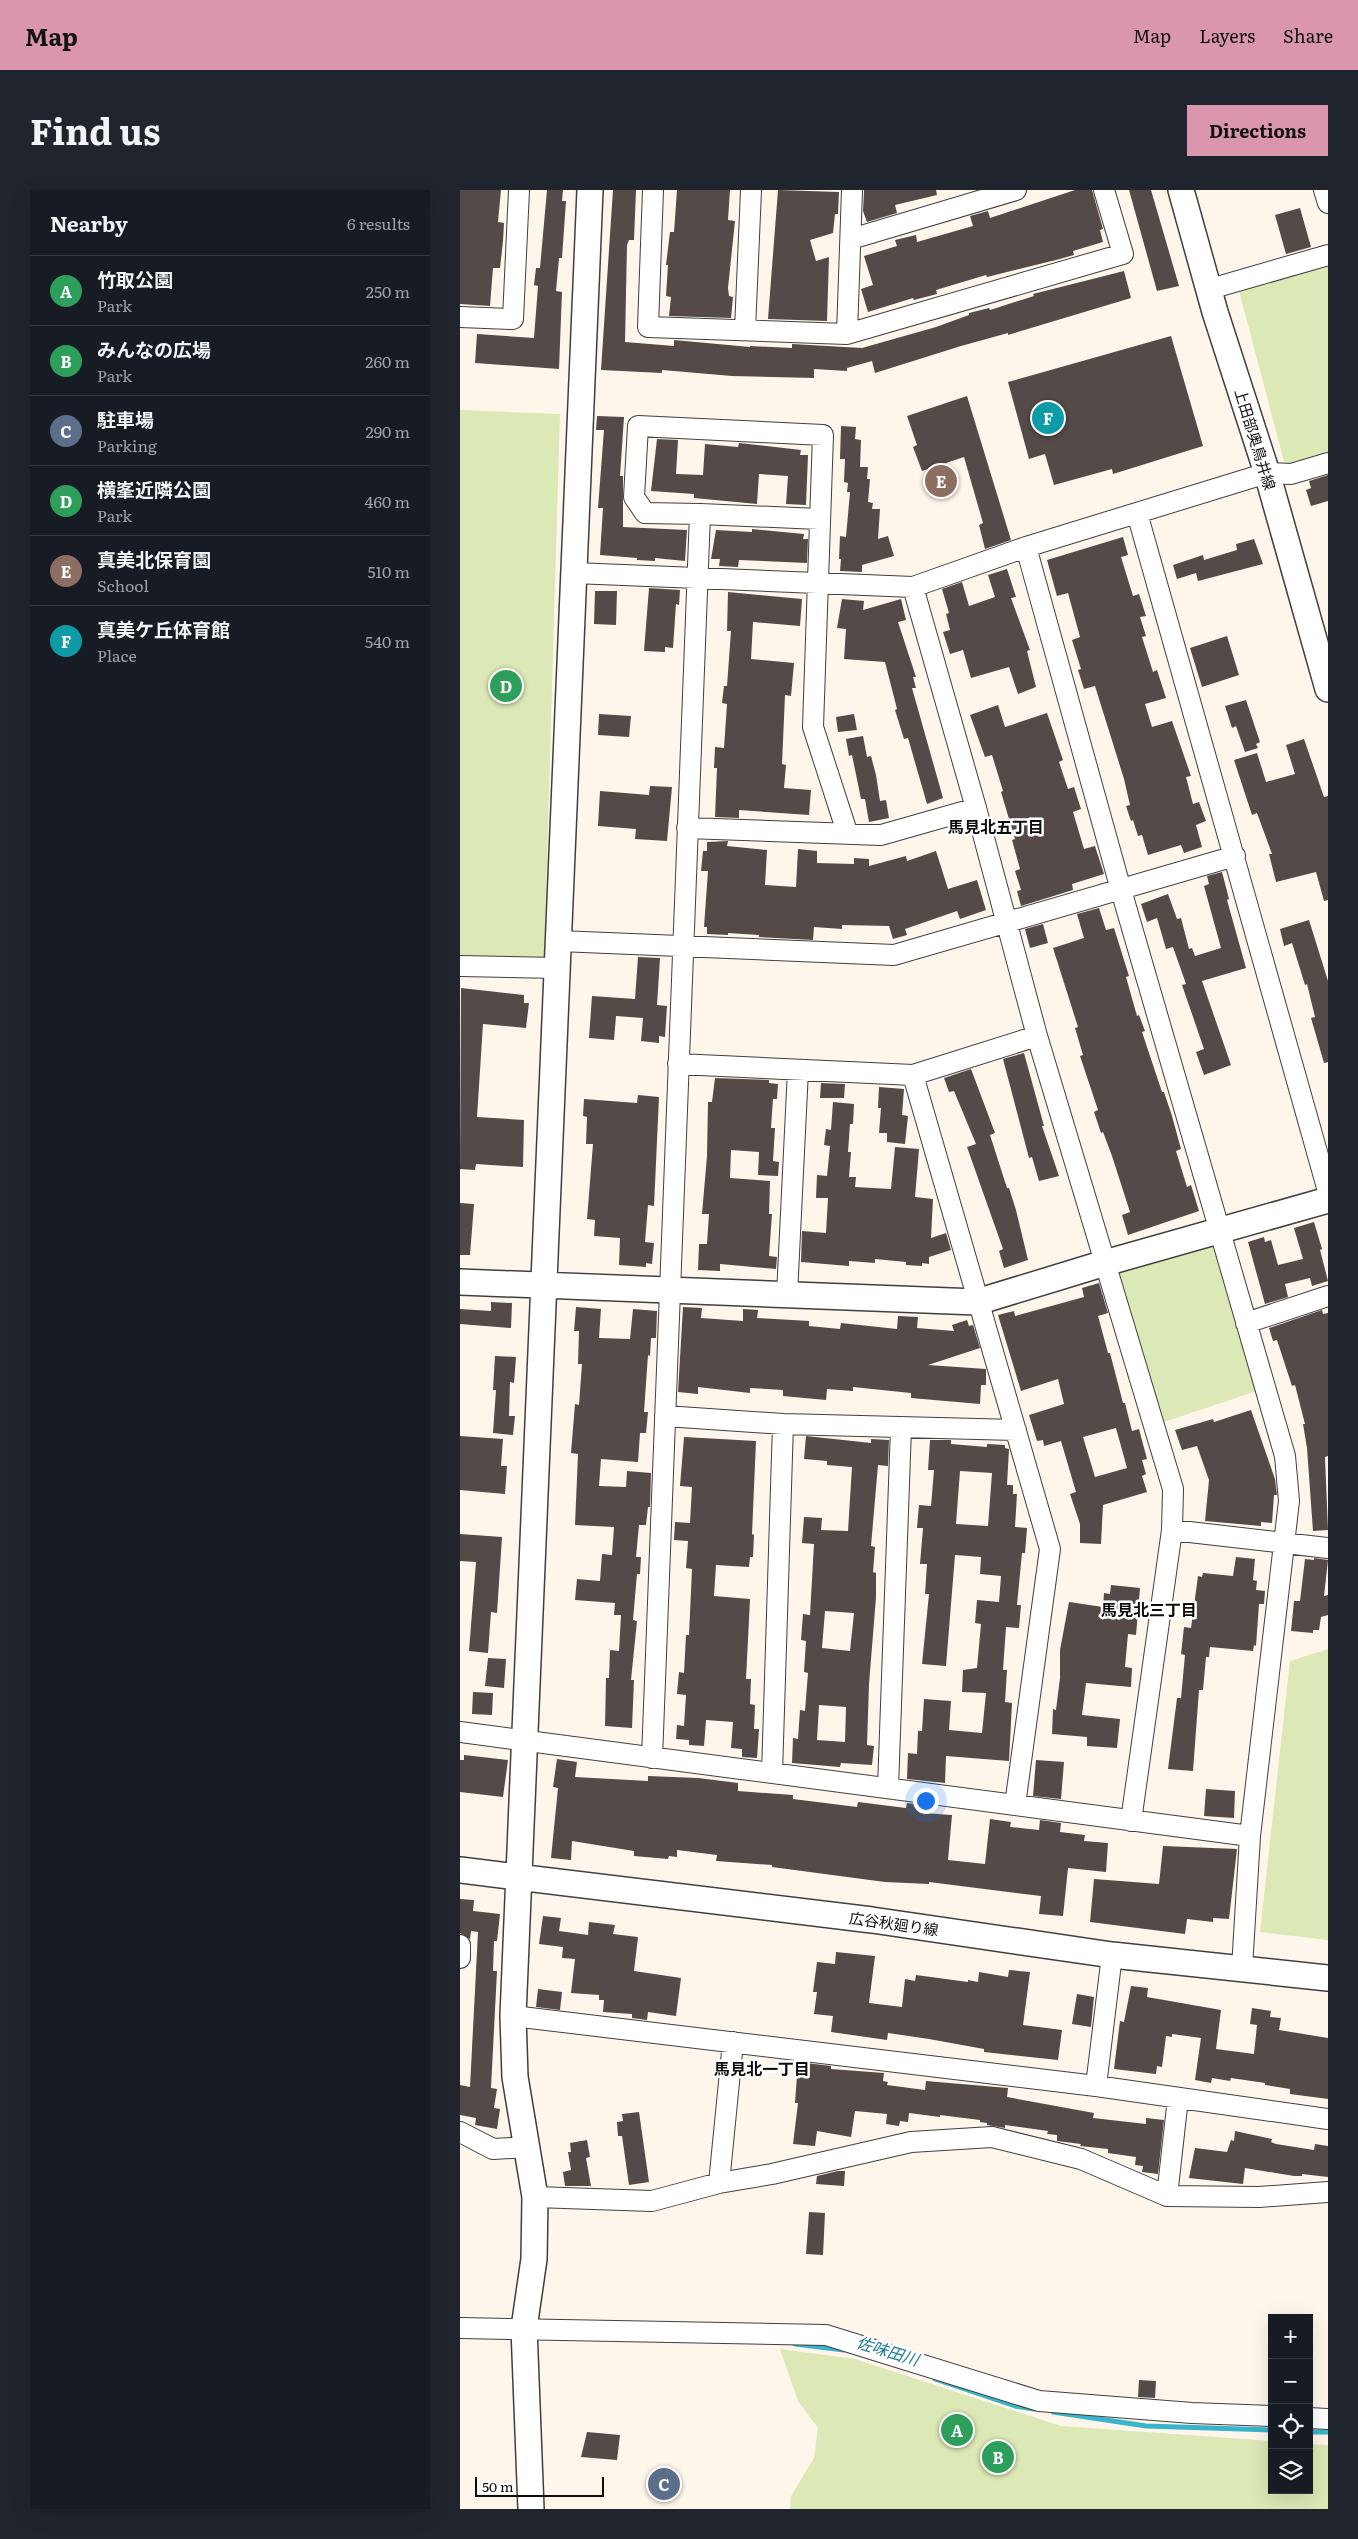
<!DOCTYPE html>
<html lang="en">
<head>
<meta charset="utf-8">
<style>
  :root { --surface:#171b24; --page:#20242c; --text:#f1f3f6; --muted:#9ea1a6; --line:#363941; --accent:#d996ac }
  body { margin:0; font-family:Literata,"Noto Sans JP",serif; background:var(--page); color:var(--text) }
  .controls { position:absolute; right:15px; bottom:15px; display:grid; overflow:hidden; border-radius:0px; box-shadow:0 5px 20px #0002 }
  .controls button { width:45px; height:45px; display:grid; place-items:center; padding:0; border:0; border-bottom:1px solid var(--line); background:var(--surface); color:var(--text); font:25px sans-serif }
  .scale { position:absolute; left:15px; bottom:12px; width:129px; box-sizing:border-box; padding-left:5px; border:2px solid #0c0c0c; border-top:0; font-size:14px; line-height:18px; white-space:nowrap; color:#0c0c0c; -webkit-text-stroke:4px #fff; paint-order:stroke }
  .you { position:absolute; left:465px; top:1610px; width:18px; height:18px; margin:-12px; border:4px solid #fff; border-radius:50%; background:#1a73e8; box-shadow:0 0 0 8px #1a73e833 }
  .badge { display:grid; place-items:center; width:32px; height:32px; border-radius:50%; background:var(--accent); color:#fff; font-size:16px; font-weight:700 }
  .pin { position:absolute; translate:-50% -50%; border:2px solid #fff; box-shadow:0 1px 5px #0006 }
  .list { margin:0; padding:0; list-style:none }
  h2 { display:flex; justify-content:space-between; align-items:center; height:65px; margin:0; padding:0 20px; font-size:21px }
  h2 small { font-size:16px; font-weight:400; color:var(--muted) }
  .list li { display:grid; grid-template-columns:32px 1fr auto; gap:15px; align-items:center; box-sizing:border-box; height:70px; padding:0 20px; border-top:1px solid var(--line) }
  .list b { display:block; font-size:19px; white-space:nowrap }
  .list p { margin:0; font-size:16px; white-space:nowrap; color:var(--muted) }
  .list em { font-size:16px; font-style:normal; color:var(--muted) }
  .icon { flex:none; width:28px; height:28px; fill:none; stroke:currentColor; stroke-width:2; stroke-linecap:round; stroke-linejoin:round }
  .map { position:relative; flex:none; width:868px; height:2319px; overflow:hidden; border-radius:0px }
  header { display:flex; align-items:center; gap:30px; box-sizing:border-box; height:70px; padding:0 25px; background:var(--accent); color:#111 }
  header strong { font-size:24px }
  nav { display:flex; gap:28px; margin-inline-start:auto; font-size:18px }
  .intro { display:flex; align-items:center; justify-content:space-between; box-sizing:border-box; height:120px; padding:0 30px }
  h1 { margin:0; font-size:35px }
  .button { padding:12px 22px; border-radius:0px; background:var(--accent); color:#111; font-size:18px; font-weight:700 }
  main { display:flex; gap:30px; padding:0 30px }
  aside { flex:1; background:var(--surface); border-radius:0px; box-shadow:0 5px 20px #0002 }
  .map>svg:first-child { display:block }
  .green { fill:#dce8b5 }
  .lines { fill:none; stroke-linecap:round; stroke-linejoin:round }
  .stream { stroke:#38b5cc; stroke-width:5 }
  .building { fill:#544a48; fill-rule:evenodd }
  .minor-casing { stroke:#3f3f3f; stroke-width:22 }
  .tertiary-casing { stroke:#3f3f3f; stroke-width:28 }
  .minor { stroke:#fff; stroke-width:20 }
  .tertiary { stroke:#fff; stroke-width:25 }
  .labels { text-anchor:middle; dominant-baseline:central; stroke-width:5; stroke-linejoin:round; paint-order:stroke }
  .street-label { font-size:15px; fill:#0c0c0c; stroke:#fff }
  .neighbourhood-label { font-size:16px; font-weight:bold; fill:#0c0c0c; stroke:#fff }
  .water-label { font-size:16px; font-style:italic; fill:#177c95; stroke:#fff }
</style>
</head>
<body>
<header>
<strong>Map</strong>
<nav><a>Map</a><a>Layers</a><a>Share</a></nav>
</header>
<div class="intro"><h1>Find us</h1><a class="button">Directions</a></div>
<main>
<aside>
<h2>Nearby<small>6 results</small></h2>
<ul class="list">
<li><span class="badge" style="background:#2e9e5b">A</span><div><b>竹取公園</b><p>Park</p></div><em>250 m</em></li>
<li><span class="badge" style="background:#2e9e5b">B</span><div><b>みんなの広場</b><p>Park</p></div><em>260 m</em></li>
<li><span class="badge" style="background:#5c6f8a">C</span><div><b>駐車場</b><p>Parking</p></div><em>290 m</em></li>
<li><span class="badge" style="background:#2e9e5b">D</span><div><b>横峯近隣公園</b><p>Park</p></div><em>460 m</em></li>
<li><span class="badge" style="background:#8d6e63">E</span><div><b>真美北保育園</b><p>School</p></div><em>510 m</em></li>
<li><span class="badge" style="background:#0f9aa8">F</span><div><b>真美ケ丘体育館</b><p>Place</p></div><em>540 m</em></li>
</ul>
</aside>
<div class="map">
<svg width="868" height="2319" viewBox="0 0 868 2319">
  <rect width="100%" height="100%" fill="#fff6eb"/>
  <path class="green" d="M868,73V267L826,279L778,97Z
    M0,220L100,224L84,771L0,768Z
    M756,1054L800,1200L701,1233L657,1081Z
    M868,1459V1750L800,1742L830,1471Z
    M320,2159L395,2169L601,2236L812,2251V2300H849V2254L868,2255V2319H330L331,2306L354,2268L358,2238L338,2211Z"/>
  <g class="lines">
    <path class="stream" d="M335,2154L384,2160
      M475,2189L555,2216L574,2219
      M593,2222L686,2236L812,2240
      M849,2242H868"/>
  </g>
  <path class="building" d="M0,0H41L38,32L44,33L43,51L40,78H33L30,116L0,114Z
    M87,0H103L102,11H106L102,68H99L96,101L102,102L99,179L15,173L17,144L74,148L78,96L74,95L76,78H80Z
    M153,0H176L174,50H169L167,55L165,152L214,156V150L290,157V156L332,158V154L402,158L476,137L509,125V123L529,118L530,120L574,106L573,104L664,81L671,108L548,145V143L501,156L415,183L412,171L387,178V181L354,179V188L272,186L202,180V183L141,180Z
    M217,0H270L268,30L275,31L268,98L269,106L273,107L271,128L209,126L211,107L206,106L208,75H206L210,42H214Z
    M318,0L379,2L378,24H375L373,43L350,50L356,71L369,67L367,131L308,129Z
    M404,0H476L477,5L435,15L437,23L407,32L403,21Z
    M615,0H632L643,39L640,40L643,52L613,61L614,65L596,70L527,87L526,85L476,100L477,104L454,110L453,108L408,122L401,99L413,95L404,66L437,56L435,50L456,45L457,52L513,36L510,26L528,21L530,28Z
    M669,0H691L719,96L697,101Z
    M840,18L851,57L826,64L815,25Z
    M711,146L743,256L653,284L652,279L594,295L585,264L569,269L548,192Z
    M507,206L551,350L525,359L519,335L523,333L504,267L462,281L453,257L457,255L447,226Z
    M137,226L164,227L160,286H163V337L227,340L225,371L195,368V371L177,370V368L140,365L143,318H138L144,240H136Z
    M381,236L396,237L395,249L401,250L400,277H408L407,289H410L408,312L413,313L412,319H420L418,349L428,346L434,366L402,375V382L380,381L381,369H379L380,346L386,347L390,302H387L388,293L384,292L385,269H380Z
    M197,249L218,250L216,284L243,285L245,254L278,257L279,253L341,260L340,265H348L346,315L326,314L328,286L299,284L297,314L234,308V304L191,301Z
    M868,285V311L851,316L846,300L851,298L849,291Z
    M292,339L344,344L343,349H348L347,373L279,370L278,377L259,376L260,369H251L256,340L292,342Z
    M663,347L668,365L661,367L673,406L679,404L686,426L680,427L686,446L682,447L693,482L697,480L706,508L685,514L692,537L712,531L731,586L726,587L733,614L739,612L746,631L736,635L742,657L724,663L721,655L688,665L682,645L678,646L673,630L671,631L666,616L670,615L664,589L635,496L624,499L618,480L621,479L612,450L620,447L608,403L597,406L587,370Z
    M794,349L803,374L738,391L736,383L717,389L713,375L743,365L744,370L777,360L776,354Z
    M547,379L556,407L551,408L570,460L567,461L576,497L558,504L549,477L511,488L503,460L490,464L483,442L490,440L486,424L489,423L482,399L502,392L509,416L535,407L528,385Z
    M189,398L220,400L219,415L216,414L213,458L205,457V462L184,461Z
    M135,401H157L156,435L134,434Z
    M268,402L342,409L340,436L293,432L291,469L334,473L331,506L325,505L322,574L326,575L324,598L351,600L349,625L279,620V628L255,627L257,578H254L255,557L264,558L267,514L262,513L264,496H267L271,441H267Z
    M382,409L404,411L403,420L441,409L446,430L438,432L456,487H453L456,498H452L483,608L467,614L448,548L444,549L435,520L437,519L425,472L384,469L386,439L377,438Z
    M767,446L779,485L742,497L730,458Z
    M786,510L800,552L796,554L798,558L785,562L776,536L772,538L765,516Z
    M538,515L545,537L587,523L603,570L599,572L608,599L614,597L621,619L613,622L624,659L635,656L644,684L612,694L613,700L561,716L557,701L561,700L555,681L560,679L552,650L555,649L541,602L543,601L532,565L525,567L510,525Z
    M139,524L171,526L169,547L138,545Z
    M394,524L397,540L378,542L376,527Z
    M403,546L407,567L411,566L416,585L420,611L426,610L429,628L409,632L405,609H401L392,565L389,566L386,549Z
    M844,549L864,607L868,606V710L864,711L856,682L816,692L809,664H812L797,623L792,625L774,570L797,563L806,592L835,584L826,555Z
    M190,596L212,597L207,651L175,649L176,639L138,636L140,601L189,605Z
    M268,651L267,656L307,660L305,695L336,697L338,659L357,661V673L394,674V668L409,669V676L446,666L447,671L476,661L488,699L517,690L526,720L500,729L497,721L445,739L447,745L433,749L429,736L382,735V739L354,737L353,750L299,747V745L268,743V745L247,744V737H244L248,681H241L243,661H247V652Z
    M762,682L769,709L767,710L786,778L742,791L771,875L744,885L736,862L744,859L722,795L726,794L713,757L706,759L697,728L687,732L681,714L708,704L717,729L721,728L729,759L732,758L735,766L761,758L744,696L749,694L747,686Z
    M639,718L646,740L654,738L669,786L666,787L677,826L679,825L685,841L682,842L702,902H704L712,926L721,959L716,961L727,997L731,995L739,1021L668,1045L662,1025L670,1022L652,966L643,942L641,943L634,922L638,920L620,866L623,865L615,838L618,837L593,758L624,748L617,724Z
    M849,730L868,791V872L864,873L851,828L855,827L847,794L845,795L832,753L824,756L820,739Z
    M583,734L588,753L570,758L565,739Z
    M178,767L200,768L197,815L207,816L205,847L199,846V853L181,851L183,828L156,826L154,850L129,848L132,806L175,809Z
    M1,798L64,805V813H69L66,838L23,834L17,927L64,930L63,977L16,974L15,980L0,979Z
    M564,863L584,936H582L599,986L579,991L572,967L569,968L543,869Z
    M511,879L535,943L530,945L547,998H549L556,1020L568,1070L544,1078L539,1061L543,1059L507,957L516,954L494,901L489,902L484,888Z
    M255,888L309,890V893L318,894L317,909H313L311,938H315L313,971L319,972L318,986L298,985L299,962L271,960L270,988L310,991L309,1024H312L309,1066L317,1067L316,1079L260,1074V1081L238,1080L239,1054H247L249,1024H242L247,966L248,912H252Z
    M361,893L385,894L384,908H360Z
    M419,897L444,899L442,925L448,926L445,954L427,952V943H419L421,918H418Z
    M178,905L199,907L194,1016L188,1015L185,1052L194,1053L192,1074L186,1073V1077L159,1075L160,1048L134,1046L135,1030L127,1029L133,954H126L127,927L123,926L124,909L177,913Z
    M373,912L394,914L393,934H390L388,962H391L389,987H396L395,997L431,999L435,957L459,959L455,1007L473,1009L471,1048L486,1043L491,1060L469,1067V1074L462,1073V1076L446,1075V1072L415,1069V1073L389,1071V1076L341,1072L342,1041L366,1043L368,1008H356L357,985L367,986L370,956L364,955L366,939L371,940Z
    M0,1013L14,1014L10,1065H0Z
    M854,1032L862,1059L860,1060L868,1091L852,1096L850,1088L825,1094L828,1107L805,1114L788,1052L804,1047L805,1052L811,1050L818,1075L843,1069L834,1038Z
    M639,1093L648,1123L638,1126L648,1163H650L663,1213H665L672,1241L679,1239L687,1269L682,1270L686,1284L682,1286L687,1302L643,1315L641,1354L620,1353V1334L610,1304L616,1302L601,1251L584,1256L583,1250L577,1251L569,1225L604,1214L598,1189L561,1201L538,1125L554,1121L555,1126L624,1107L622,1098ZM656,1238L667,1278L635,1287L623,1247Z
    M31,1112L52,1113L51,1138L0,1134V1119L31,1121Z
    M116,1117L141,1119L139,1148L170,1149L173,1119L197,1121L196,1148H191L190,1166L188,1165L184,1222H188L186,1243H180L178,1272L141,1269L139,1296L166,1297L167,1281L191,1283L190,1317H188L186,1335H179L176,1367H181L180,1384H177L173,1430L177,1431L171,1490H174L172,1538L145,1536L146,1488H149L150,1460L159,1461L161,1425H154L155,1413L115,1410L117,1389L140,1391L142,1364L152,1365L154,1337L115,1335L118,1264L111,1263L115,1214L119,1215L122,1174H118L119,1141H114Z
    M223,1117L242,1118L241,1128L283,1131V1119L298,1120L297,1128L349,1131V1136L380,1139L381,1133L437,1139L438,1126L458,1127L457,1138L494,1141L492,1135L507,1130L509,1136L513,1135L520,1158L468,1175L526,1179V1195H521L520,1214L451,1208V1203L393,1197V1201L367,1199L366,1210L323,1206V1200L290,1198V1203L238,1197V1204L218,1202Z
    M862,1120L863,1124L868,1123V1266L865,1267L868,1340L853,1341L847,1258L843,1234H845L835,1195L832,1196L817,1150L813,1151L809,1138Z
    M35,1166L56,1167L54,1193L50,1192L49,1226H55L53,1245L33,1243L36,1200H33Z
    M791,1220L815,1289L817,1305H814L812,1333L801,1332V1336L745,1331L749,1290L737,1256L722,1260L715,1240L753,1229L754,1232Z
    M0,1246L43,1249L41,1276H47L45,1304L0,1300Z
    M346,1246L411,1253V1249L429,1250L428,1276L418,1275L411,1356L415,1357L413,1382L416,1383V1407L409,1494L407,1555L414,1556L412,1575L381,1573L380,1577L332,1573L333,1548L338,1549L340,1520L345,1521L348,1483L344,1482L346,1451L341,1450L343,1424L350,1425L354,1354L342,1353L344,1327L362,1328L361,1340L388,1341L392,1277L367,1275V1271L344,1269ZM365,1421L394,1423L390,1461L362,1458ZM359,1515L386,1517L385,1552L357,1550Z
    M224,1247L296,1251L292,1344L294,1345L293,1367H290L289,1377L256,1375L254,1406L290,1409L286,1489H291L290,1514L295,1515L294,1539H299L297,1568L282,1567V1559L271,1558L273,1532L246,1530L244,1556L229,1555V1550L216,1549L217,1535L224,1536L226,1505L217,1504L219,1482L224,1483L226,1445H229L232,1379L226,1378L228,1351L214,1350L215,1332L230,1333L232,1297L220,1296Z
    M470,1250H491V1254L527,1257V1254L545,1255V1258L549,1259L547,1295H553V1304H557L555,1337L567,1338L565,1363H562L557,1415H561L559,1438L546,1437L543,1480H547L545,1512L552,1513L549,1571L486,1566L485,1593L447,1589L448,1563L457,1564L458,1541H462L464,1509L491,1511L489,1540L522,1543L526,1503L502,1502L503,1480L517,1478L521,1434L515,1433L517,1410L539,1412L541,1386L520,1384L521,1367L495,1365L486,1476L462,1474L469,1404H465L467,1374H460L463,1338H457L459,1315L471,1316L474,1280H468ZM500,1281L532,1283L528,1336L496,1334Z
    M0,1344L42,1347L37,1423L31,1422L28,1463L9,1461L16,1372L0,1371Z
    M776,1367L795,1369L793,1390L797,1391L796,1400L805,1401L804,1414H799L796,1456L794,1455L793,1461L750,1457L749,1467H746L743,1500H739L733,1581L708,1579L717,1508H721L725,1465L721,1464L724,1437L731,1438L738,1386L742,1387L743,1383L773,1386Z
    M854,1368L868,1370L864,1406L868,1405V1425L861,1427L859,1440H853V1443L831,1441L834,1411H840L845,1369L854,1370Z
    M651,1395L680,1398L676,1445L668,1444L665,1477L672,1478L671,1497L626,1493L622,1525L660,1529L657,1558L627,1556V1547L592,1544L593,1519L596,1520L600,1488V1460L609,1412L643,1417L644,1403L650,1404Z
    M28,1468L46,1469L44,1498L25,1496Z
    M13,1502L33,1503L32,1525L12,1524Z
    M4,1565L48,1570L43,1607L0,1602V1570H4Z
    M97,1569L117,1572L115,1587L188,1591V1586L238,1588L278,1593V1601L333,1605V1609L397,1617L398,1612L446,1618L447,1613L464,1615L463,1623L492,1625L488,1670L525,1674L530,1629L551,1632L550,1637L579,1640L580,1630L601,1633L600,1642L625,1645L624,1651L648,1653L646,1682L608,1678L603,1726L579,1724L581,1706L469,1692V1694L425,1692L312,1677V1675L256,1671L257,1665L217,1660V1667L209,1666L208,1669L174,1666V1661L112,1651L111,1670L91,1668L98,1598L93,1597Z
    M576,1570L604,1572L601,1609L573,1606Z
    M746,1599L775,1601L774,1628L744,1626Z
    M703,1656L777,1659L769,1729L753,1728V1732L727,1729L725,1744L630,1732L634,1689L699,1694Z
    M0,1709L14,1710L13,1721L40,1724L37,1751H34L33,1781H37L31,1898L37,1899L34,1918L40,1919L37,1939L15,1935L16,1928L0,1925V1895L10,1897L18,1742L11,1741L10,1749L0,1743Z
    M83,1726L101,1728L99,1741L128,1745L129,1732L155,1735L153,1744L178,1747L174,1781L221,1788L216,1826L188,1822L187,1830L172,1828V1824L143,1822L144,1810H139V1805L111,1803L115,1769L102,1768L103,1757L79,1754Z
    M376,1762L415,1766L409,1813L442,1817L445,1789L455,1791L456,1785L508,1792V1790L518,1792L519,1782L548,1787L549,1780L570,1782L563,1835L602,1840L598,1870L524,1862V1859L469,1849L428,1843L427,1850L371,1842L373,1826L354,1824L357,1802H353L357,1772L375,1774Z
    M671,1796L688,1798L687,1807L761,1820L756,1859L794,1864L797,1835L790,1834L792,1818L811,1821L810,1827L821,1828L819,1840L868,1848V1909L830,1904V1899L805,1895V1893L771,1888L770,1891L752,1888L751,1893L735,1890L741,1848L712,1844V1847L706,1846L702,1877L697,1876L696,1884L654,1879L660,1831L664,1832Z
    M78,1799L102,1802L100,1820L76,1817Z
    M617,1804L634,1807L631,1837L612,1834Z
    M338,1872L371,1876V1879L424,1883L423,1891L428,1892L427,1895L465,1900L466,1891L548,1898L547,1907L634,1923L633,1928L686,1934V1928L704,1930L698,1984L682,1982L683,1976L675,1975L676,1967L648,1963V1959L620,1956L621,1954L597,1951V1945L587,1944L588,1941L545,1935V1938L527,1935V1933L520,1932V1930L480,1925V1927L449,1923L448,1932L440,1931L439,1936L426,1934L427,1924L395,1921L391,1947L357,1941L355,1956L333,1954L338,1913H335Z
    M179,1922L189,1992L169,1995L162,1946H158L157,1932L163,1931L162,1924Z
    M775,1941L812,1949L811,1952L816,1954L854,1960L855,1954L868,1956V1987L842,1984V1986H834L785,1978L783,1994L729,1988L735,1958L767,1962L771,1950L774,1951Z
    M127,1950L130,1967L126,1968L131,1996H105L103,1982L111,1980L108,1962H111L110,1953Z
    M378,1981H385L384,1996L356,1994L357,1986Z
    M349,2022L365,2023L363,2065L346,2064Z
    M679,2190L696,2191L695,2208L678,2207Z
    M127,2242L160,2245L157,2270L121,2267Z"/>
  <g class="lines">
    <g class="minor-casing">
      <path id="minor" d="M193,0L188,137L387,144L663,64L644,0
        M864,0L868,13
        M391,49L556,0
        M750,99L868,65
        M0,127L53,129L59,0
        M285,140L291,0
        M387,144L392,0
        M677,323L868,1001
        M240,324L359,329
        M566,357L661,700L825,1266L829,1311L790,1646L782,1778
        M114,383L453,397L566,357L807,283L831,284L868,273
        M453,397L516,618L577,846L713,1299L712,1340L671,1631
        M227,638L421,645L516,618
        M99,751L434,765L775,666
        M0,776L98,778
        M218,874L453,885L577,846
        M453,885L590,1359L555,1615
        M327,1105L338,880
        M786,1133L868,1106
        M205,1226L323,1234L556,1240
        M712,1340L868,1358
        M0,1542L790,1646
        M192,1568L240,324L185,323L174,307L178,236L363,245L353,537L387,642
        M312,1583L323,1234
        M428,1598L441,1238
        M0,1755V1768
        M53,1826L636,1896L868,1929
        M636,1896L652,1765
        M0,1942L33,1959L68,1957
        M259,1993L273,1852
        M707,2006L718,1908
        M75,2007L192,2011L259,1993L312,1984L451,1952L532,1947L621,1969L707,2006L799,2007L868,2002
        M0,2138L366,2145L579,2211L732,2223L812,2226
        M849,2228L868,2229"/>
    </g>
    <g class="tertiary-casing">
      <path id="tertiary" d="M721,0L755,122L807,283L868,499
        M0,1092L517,1112L645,1073L868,1010
        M0,1680L412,1730L652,1765L868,1788
        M71,2319L64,2138L74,2069L75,2007L55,1887L53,1826L130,0"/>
    </g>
    <use href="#minor" class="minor"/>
    <use href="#tertiary" class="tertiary"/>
  </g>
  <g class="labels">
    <g class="street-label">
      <text transform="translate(796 249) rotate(73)">上田部奥鳥井線</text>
      <text transform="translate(434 1733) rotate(8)">広谷秋廻り線</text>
    </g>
    <g class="neighbourhood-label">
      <text x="536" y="636">馬見北五丁目</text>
      <text x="689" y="1419">馬見北三丁目</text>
      <text x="302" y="1878">馬見北一丁目</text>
    </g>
    <g class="water-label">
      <text transform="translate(428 2160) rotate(17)">佐味田川</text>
    </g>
  </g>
</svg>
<div class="controls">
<button>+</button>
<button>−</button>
<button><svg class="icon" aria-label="locate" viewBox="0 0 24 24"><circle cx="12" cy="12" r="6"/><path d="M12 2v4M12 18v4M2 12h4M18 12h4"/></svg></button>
<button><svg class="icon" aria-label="layers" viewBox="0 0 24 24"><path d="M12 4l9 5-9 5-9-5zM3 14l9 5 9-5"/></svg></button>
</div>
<div class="scale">50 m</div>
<div class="you"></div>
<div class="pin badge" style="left:497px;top:2240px;background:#2e9e5b">A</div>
<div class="pin badge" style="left:538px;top:2267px;background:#2e9e5b">B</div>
<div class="pin badge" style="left:204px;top:2294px;background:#5c6f8a">C</div>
<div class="pin badge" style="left:46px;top:496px;background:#2e9e5b">D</div>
<div class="pin badge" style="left:481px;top:291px;background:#8d6e63">E</div>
<div class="pin badge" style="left:588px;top:228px;background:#0f9aa8">F</div>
</div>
</main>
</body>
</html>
